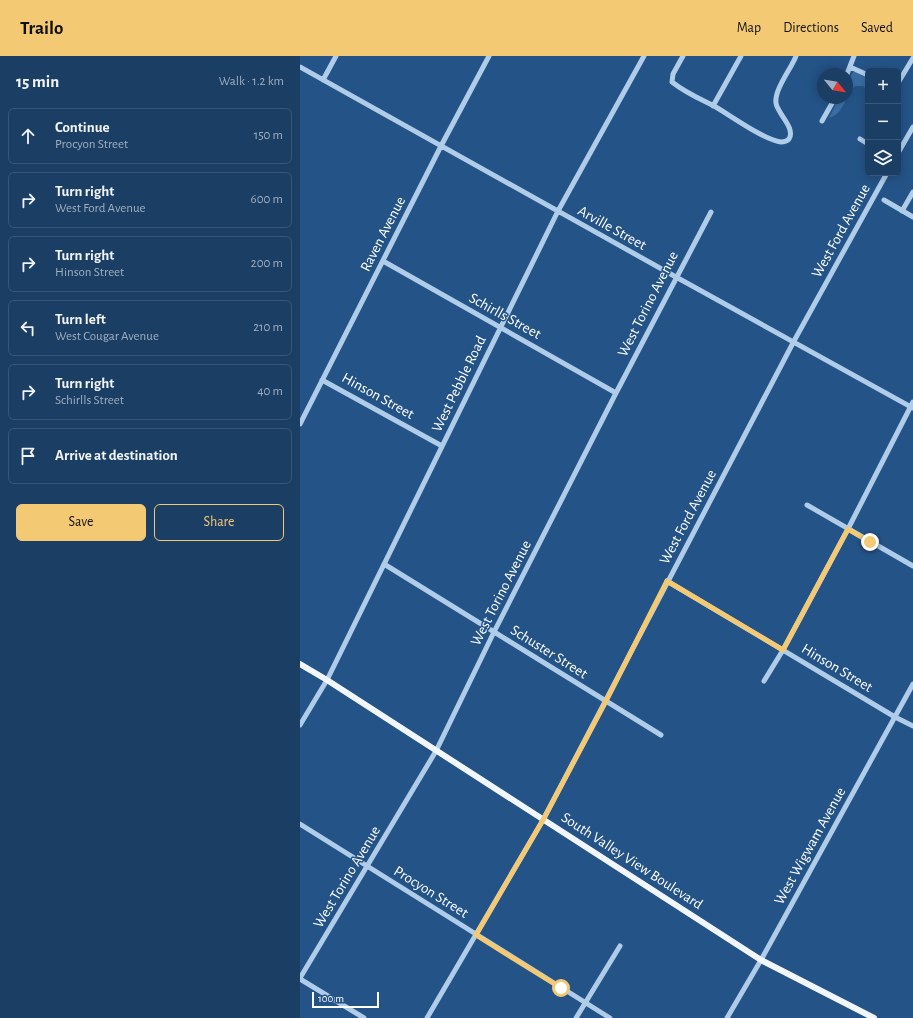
<!DOCTYPE html>
<html lang="en">
<head>
<meta charset="utf-8">
<style>
  :root { --surface:#1b3e65; --page:#28496e; --text:#f1f3f6; --muted:#a0aebf; --line:#395779; --accent:#f3c973 }
  body { margin:0; font-family:"Alegreya Sans",sans-serif; background:var(--page); color:var(--text) }
  .controls { position:absolute; right:12px; top:12px; display:grid; overflow:hidden; border-radius:6px; box-shadow:0 2px 10px #0003 }
  .controls button { width:36px; height:36px; display:grid; place-items:center; padding:0; border:0; border-bottom:1px solid var(--line); background:var(--surface); color:var(--text); font:20px sans-serif }
  .compass { position:absolute; left:517px; top:12px; width:36px; height:36px; border-radius:50%; background:var(--surface); box-shadow:0 2px 10px #0003; rotate:120deg }
  .scale { position:absolute; left:12px; bottom:10px; width:67px; box-sizing:border-box; padding-left:4px; border:2px solid #fff; border-top:0; font-size:11px; line-height:14px; white-space:nowrap; color:#fff; -webkit-text-stroke:3px #245387; paint-order:stroke }
  .stop { position:absolute; width:12px; height:12px; margin:-9px; border:3px solid #f3c973; border-radius:50%; background:#fff }
  .stop.end { background:#f3c973; border-color:#fff; box-shadow:0 1px 4px #0008 }
  .list { margin:0; padding:0; list-style:none }
  h2 { display:flex; justify-content:space-between; align-items:center; height:52px; margin:0; padding:0 16px; font-size:17px }
  h2 small { font-size:13px; font-weight:400; color:var(--muted) }
  .list li { display:grid; grid-template-columns:26px 1fr auto; gap:12px; align-items:center; box-sizing:border-box; height:56px; margin:0 8px 8px; padding:0 8px; border:1px solid var(--line); border-radius:6px }
  .list b { display:block; font-size:15px; white-space:nowrap }
  .list p { margin:0; font-size:13px; white-space:nowrap; color:var(--muted) }
  .list em { font-size:13px; font-style:normal; color:var(--muted) }
  .actions { display:flex; gap:8px; padding:12px 16px }
  .actions a { flex:1; padding:9px 0; border:1px solid var(--accent); border-radius:6px; text-align:center; font-size:14px; color:var(--accent) }
  .actions .main { background:var(--accent); color:#111 }
  .icon { flex:none; width:22px; height:22px; fill:none; stroke:currentColor; stroke-width:2; stroke-linecap:round; stroke-linejoin:round }
  .map { position:relative; flex:none; width:613px; height:962px; overflow:hidden }
  header { display:flex; align-items:center; gap:24px; box-sizing:border-box; height:56px; padding:0 20px; background:var(--accent); color:#111 }
  header strong { font-size:19px }
  nav { display:flex; gap:22px; margin-inline-start:auto; font-size:14px }
  main { display:flex }
  aside { flex:1; background:var(--surface) }
  .map>svg:first-child { display:block }
  .green { fill:#396da3 }
  .lines { fill:none; stroke-linecap:round; stroke-linejoin:round }
  .minor { stroke:#afcce9; stroke-width:5 }
  .major { stroke:#f2f7fe; stroke-width:6 }
  .route { stroke:#f3c973; stroke-width:5 }
  .labels { text-anchor:middle; dominant-baseline:central; stroke-width:3; stroke-linejoin:round; paint-order:stroke }
  .street-label { font-size:15px; fill:#fff; stroke:#245387 }
</style>
</head>
<body>
<header>
<strong>Trailo</strong>
<nav><a>Map</a><a>Directions</a><a>Saved</a></nav>
</header>
<main>
<aside>
<h2>15 min<small>Walk · 1.2 km</small></h2>
<ul class="list">
<li><svg class="icon" aria-label="ahead" viewBox="0 0 24 24"><path d="M12 20V5M6 11l6-6 6 6"/></svg><div><b>Continue</b><p>Procyon Street</p></div><em>150 m</em></li>
<li><svg class="icon" aria-label="right" viewBox="0 0 24 24"><path d="M7 20v-9h11M14 6l5 5-5 5"/></svg><div><b>Turn right</b><p>West Ford Avenue</p></div><em>600 m</em></li>
<li><svg class="icon" aria-label="right" viewBox="0 0 24 24"><path d="M7 20v-9h11M14 6l5 5-5 5"/></svg><div><b>Turn right</b><p>Hinson Street</p></div><em>200 m</em></li>
<li><svg class="icon" aria-label="left" viewBox="0 0 24 24"><path d="M17 20v-9H6M10 6l-5 5 5 5"/></svg><div><b>Turn left</b><p>West Cougar Avenue</p></div><em>210 m</em></li>
<li><svg class="icon" aria-label="right" viewBox="0 0 24 24"><path d="M7 20v-9h11M14 6l5 5-5 5"/></svg><div><b>Turn right</b><p>Schirlls Street</p></div><em>40 m</em></li>
<li><svg class="icon" aria-label="arrive" viewBox="0 0 24 24"><path d="M6 21V4h12l-3 4 3 4H6"/></svg><div><b>Arrive at destination</b></div></li>
</ul>
<div class="actions"><a class="main">Save</a><a>Share</a></div>
</aside>
<div class="map">
<svg width="613" height="962" viewBox="0 0 613 962">
  <rect width="100%" height="100%" fill="#245387"/>
  <path class="green" d="M553,16H556L568,21V35L563,30H555C544,41 545,57 529,62L539,42H547V27Z"/>
  <g class="lines">
    <path class="minor" d="M383,0L373,18L372,26C386,37 398,42 414,50C430,59 464,84 481,86C483,86 487,85 489,83C496,72 477,57 476,47C474,34 491,13 496,0
      M0,11L376,221L613,352
      M550,11L568,19
      M547,18L554,0
      M23,24L36,0
      M598,27L613,2
      M413,50L441,0
      M522,65L535,42
      M560,83L568,88
      M598,97L613,71
      M584,144L613,161
      M602,155L613,136
      M83,205L316,337
      M22,324L142,390
      M0,368L141,90L189,0
      M507,449L613,510
      M84,508L361,679
      M367,525L595,661L613,670
      M464,625L483,594L548,473L613,346
      M0,669L27,624L258,155L344,0
      M0,768L310,962
      M0,922L136,695L194,576L316,337L411,156
      M0,923L64,962
      M127,962L243,764L494,285L587,117
      M276,962L320,890
      M427,962L461,904L613,628"/>
    <path class="major" d="M0,608L27,624L461,904L574,962"/>
  </g>
  <g class="lines">
    <path class="route" d="M261,932L176,879L243,764L306,645L367,525L483,594L548,473L570,486"/>
  </g>
  <g class="labels">
    <g class="street-label">
      <text transform="translate(312 172) rotate(29)">Arville Street</text>
      <text transform="translate(541 175) rotate(-61)">West Ford Avenue</text>
      <text transform="translate(83 178) rotate(-63)">Raven Avenue</text>
      <text transform="translate(348 248) rotate(-63)">West Torino Avenue</text>
      <text transform="translate(205 260) rotate(29)">Schirlls Street</text>
      <text transform="translate(159 328) rotate(-64)">West Pebble Road</text>
      <text transform="translate(78 340) rotate(29)">Hinson Street</text>
      <text transform="translate(388 461) rotate(-62)">West Ford Avenue</text>
      <text transform="translate(201 537) rotate(-63)">West Torino Avenue</text>
      <text transform="translate(249 596) rotate(32)">Schuster Street</text>
      <text transform="translate(537 612) rotate(31)">Hinson Street</text>
      <text transform="translate(510 790) rotate(-61)">West Wigwam Avenue</text>
      <text transform="translate(332 805) rotate(33)">South Valley View Boulevard</text>
      <text transform="translate(47 821) rotate(-59)">West Torino Avenue</text>
      <text transform="translate(131 836) rotate(32)">Procyon Street</text>
    </g>
  </g>
</svg>
<div class="controls">
<button>+</button>
<button>−</button>
<button><svg class="icon" aria-label="layers" viewBox="0 0 24 24"><path d="M12 4l9 5-9 5-9-5zM3 14l9 5 9-5"/></svg></button>
</div>
<svg class="compass" viewBox="-18 -18 36 36"><path d="M0-13l5 13h-10z" fill="#e53935"/><path d="M0 13l5-13h-10z" fill="#a0aebf"/></svg>
<div class="scale">100 m</div>
<div class="stop" style="left:261px;top:932px"></div>
<div class="stop end" style="left:570px;top:486px"></div>
</div>
</main>
</body>
</html>
